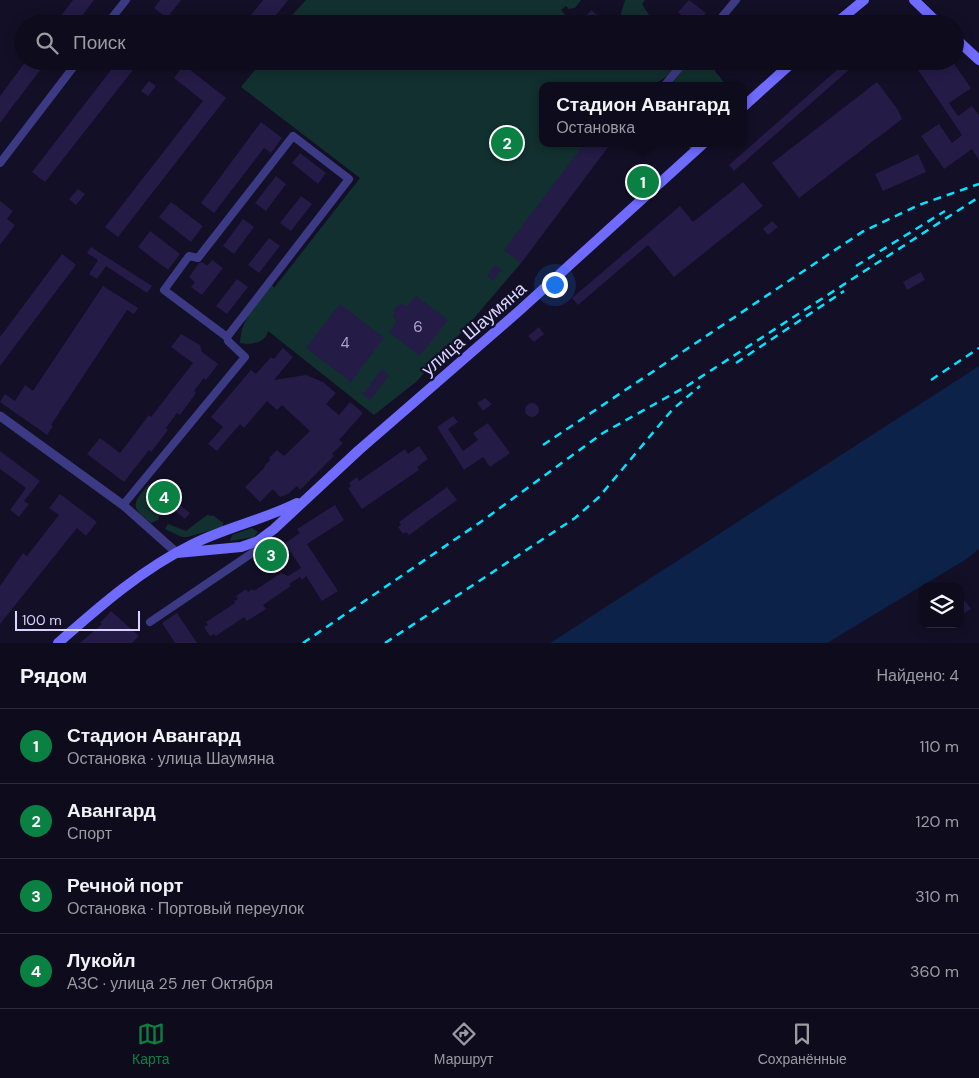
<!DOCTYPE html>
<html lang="ru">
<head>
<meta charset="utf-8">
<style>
  :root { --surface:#0e0b1c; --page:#1c1929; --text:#f1f3f6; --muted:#9b9ba3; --line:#2e2b3b; --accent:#0b8043 }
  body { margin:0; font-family:"DM Sans",sans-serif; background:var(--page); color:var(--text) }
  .controls { position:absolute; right:15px; bottom:15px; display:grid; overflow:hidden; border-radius:10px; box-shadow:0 2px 12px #0003 }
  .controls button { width:45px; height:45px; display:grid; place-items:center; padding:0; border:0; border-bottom:1px solid var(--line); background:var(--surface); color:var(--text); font:25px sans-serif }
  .scale { position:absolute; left:15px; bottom:12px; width:125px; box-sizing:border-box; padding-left:5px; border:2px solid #d9d4ff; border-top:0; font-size:14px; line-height:18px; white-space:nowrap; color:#d9d4ff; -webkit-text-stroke:4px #130f26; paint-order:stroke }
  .you { position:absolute; left:554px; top:284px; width:18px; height:18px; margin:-12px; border:4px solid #fff; border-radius:50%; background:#1a73e8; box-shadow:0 0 0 8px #1a73e833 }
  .badge { display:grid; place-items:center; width:32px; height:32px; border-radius:50%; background:var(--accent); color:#fff; font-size:16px; font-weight:700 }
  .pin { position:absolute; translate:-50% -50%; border:2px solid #fff; box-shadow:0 1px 5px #0006 }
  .popup { position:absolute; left:539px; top:82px; width:208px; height:65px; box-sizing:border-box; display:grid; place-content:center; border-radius:10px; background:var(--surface); filter:drop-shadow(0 1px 4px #0005); font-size:16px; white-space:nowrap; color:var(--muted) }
  .popup b { font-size:19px; color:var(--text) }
  .popup::after { content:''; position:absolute; left:50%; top:100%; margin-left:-10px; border:10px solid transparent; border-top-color:var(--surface) }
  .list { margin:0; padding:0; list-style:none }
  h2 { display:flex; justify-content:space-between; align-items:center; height:65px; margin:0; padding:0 20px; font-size:21px }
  h2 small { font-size:16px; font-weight:400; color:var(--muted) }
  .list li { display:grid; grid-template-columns:32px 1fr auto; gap:15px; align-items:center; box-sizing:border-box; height:75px; padding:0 20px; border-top:1px solid var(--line) }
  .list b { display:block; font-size:19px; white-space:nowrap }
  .list p { margin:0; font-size:16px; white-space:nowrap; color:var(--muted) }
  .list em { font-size:16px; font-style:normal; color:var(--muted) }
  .icon { flex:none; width:28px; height:28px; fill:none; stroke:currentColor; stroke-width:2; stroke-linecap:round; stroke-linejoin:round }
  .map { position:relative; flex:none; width:979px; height:643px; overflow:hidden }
  .search { position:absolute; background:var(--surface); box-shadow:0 2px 12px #0003; left:15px; right:15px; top:15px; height:55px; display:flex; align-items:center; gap:12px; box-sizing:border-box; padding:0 18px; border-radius:28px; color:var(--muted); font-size:19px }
  .sheet { height:365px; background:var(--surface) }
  nav { display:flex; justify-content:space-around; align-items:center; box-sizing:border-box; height:70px; border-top:1px solid var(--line); background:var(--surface); font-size:14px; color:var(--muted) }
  nav a { display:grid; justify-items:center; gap:2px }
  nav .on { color:var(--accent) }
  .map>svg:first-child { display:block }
  .green { fill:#12302f }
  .water { fill:#0c2248 }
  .building { fill:#241b47 }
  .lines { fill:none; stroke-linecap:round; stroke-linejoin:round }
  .minor { stroke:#3d3a85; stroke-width:8 }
  .tertiary { stroke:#3d3a85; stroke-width:9 }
  .secondary { stroke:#6f6bff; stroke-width:10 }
  .rail { stroke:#00e5ff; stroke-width:2.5; stroke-dasharray:8 6; stroke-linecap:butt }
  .labels { text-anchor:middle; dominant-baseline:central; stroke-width:4.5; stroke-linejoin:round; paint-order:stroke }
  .number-label { font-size:15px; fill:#aca6d1 }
  .street-label { font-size:18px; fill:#d9d4ff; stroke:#130f26 }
</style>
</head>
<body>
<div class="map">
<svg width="979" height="643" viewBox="0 0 979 643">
  <rect width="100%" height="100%" fill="#130f26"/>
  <path class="green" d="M306,0H581L575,8L569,9L566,6L561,10L568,18L567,24H293L297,19L293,14Z
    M625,0H645L642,4L651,18V24H623L621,13Z
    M733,16L753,19L751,24H722Z
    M262,61H596L599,64L601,61H717L715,71L727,86H673L674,82L667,76L652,86H543V143H611L521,263L469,324L416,382L374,415L268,331C266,343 251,345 240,343C240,320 258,302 272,285L274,288L360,178L241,87Z
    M167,483L153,500L162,510L158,520L151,523C130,507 132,504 148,485Z
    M207,515L214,516L223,523V527L187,537H182L165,529L168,524L186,531Z
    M252,528L258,532L254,537L230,541L232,535Z"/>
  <path class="water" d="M979,366V549L965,560L827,643H550Z"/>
  <path class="building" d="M73,0H94L76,24H55Z
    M160,0H181L167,18L154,8Z
    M263,0H288L269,24H244Z
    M689,0L706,13L696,24H673L681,15L678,12Z
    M591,10L608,24H580Z
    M26,61H47L0,123V96Z
    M118,61H140L45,182L32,172Z
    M847,61H859L734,171L729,165Z
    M912,61H952L971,88L949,103L958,116L972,106L979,115V160L972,149L944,169L921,136L939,124L952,143L962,135Z
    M184,65L226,98L118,237L105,227L203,101L174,78Z
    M149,81L156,86L148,96L141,91Z
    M877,82L898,110L902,119L799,198L772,163Z
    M261,122L282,138L271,153L264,148L214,213L201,203Z
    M585,143H611L521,263L504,250Z
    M300,153L326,173L318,184L292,163Z
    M918,154L926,172L883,191L875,174Z
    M276,176L286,184L266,211L255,203Z
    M743,182L763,206L674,277L648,245L578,305L572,298L680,206L693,222Z
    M78,189L85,194L76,205L69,199Z
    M301,196L312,204L291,231L280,223Z
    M0,201L13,211L7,219L15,225L0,245Z
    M171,202L203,226L191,242L159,217Z
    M243,219L254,227L234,254L223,246Z
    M772,221L778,227L768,235L763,229Z
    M150,231L180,254L168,270L138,247Z
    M269,238L280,246L259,273L248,265Z
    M91,247L152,286L147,293L106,266L97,279L89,274L98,260L87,253Z
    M62,254L76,265L0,366V337Z
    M212,260L223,268L202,295L191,287L195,282L189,277L199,263L202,262L207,266Z
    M495,265L501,270L493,281L487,276Z
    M921,272L925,280L907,290L903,282Z
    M237,279L248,287L227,314L216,306Z
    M103,286L138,308L134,314L127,310L51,425L53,426L47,435L0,402L5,394L15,401L25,385L33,391Z
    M416,296L448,320L420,356L389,332L397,322L393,316L395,308L401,304L408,306Z
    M340,304L384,338L351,382L306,348Z
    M539,327L544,334L534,342L528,336Z
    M181,334L200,345L202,352L218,364L206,380L204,378L194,391L196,393L180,415L177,413L166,428L168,430L151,452L149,450L124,482L87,454L100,438L120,453L149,415L151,417L193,363L171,347Z
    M283,348L293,357L274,380L306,375L323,382L336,393L326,404L339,415L350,402L363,413L339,440L343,443L332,454L334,456L300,490L297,486L288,494L280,497L273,489L260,502L245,487L265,467L264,466L270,460L269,458L277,450L284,456L310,431L282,405L277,410L267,401L244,428L240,424L217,451L208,444L223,427L211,417L251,370L256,374L271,357L274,359Z
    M382,369L389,375L370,400L363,394Z
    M485,398L492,404L483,411L477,403Z
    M525 410a7 7 0 1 1 14 0a7 7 0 1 1-14 0Z
    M453,416L458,422L448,429L463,451L478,440L473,433L488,423L510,453L490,467L483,457L464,470L437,427Z
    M419,446L428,459L417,467L419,470L362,509L348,488L351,486L349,483L357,477L359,481L405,449L408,454Z
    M0,451L40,481L24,501L29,504L19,517L10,510L26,488L0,469Z
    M447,487L457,500L409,535L406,532L403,534L398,527L401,525L399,522Z
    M165,488L171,494L169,496L190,513L185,519L164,502L162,504L156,499Z
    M60,494L97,522L86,536L77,528L0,624V586L23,553L27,556L59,515L49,508Z
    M335,505L344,520L307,544L338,591L322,601L306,576L302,580L300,577L289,584L291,586L263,605L266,609L247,621L244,617L216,636L214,634L210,636L204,627L208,625L206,622L235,603L234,601L238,599L236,596L246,589L248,592L252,589L254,591L281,573L288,576L301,568L285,543L300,533L297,529Z
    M960,595L971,609L960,616Z
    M111,611L139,636L132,643H80L102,624L100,623Z
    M177,613L197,643H175L162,623Z"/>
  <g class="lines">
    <path class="minor" d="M107,24L126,0
      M716,24L736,0
      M664,86L685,61
      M690,143L698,149
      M0,163L78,61
      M123,505L245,357L228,341L227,337L349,179L293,136L198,258L189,256L164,290L227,337
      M150,622L261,547L258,541"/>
    <path class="tertiary" d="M0,416L123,505L177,553"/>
    <path class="secondary" d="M914,0L939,24
      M835,24L864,0
      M955,38L979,60
      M743,107L794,61
      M177,553L241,547L258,541L274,529L359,450L519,311L704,143
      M58,643C100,606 142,569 193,544C227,527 263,520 297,503"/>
    <path class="rail" d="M856,266L945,211
      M736,363L844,291
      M931,380L979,348
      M543,445L862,232L919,205L979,184
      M303,643L482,521L603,433L687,386L979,197
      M385,643L575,518L599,497L672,410L700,386"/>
  </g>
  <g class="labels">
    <g class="number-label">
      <text x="418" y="327">6</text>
      <text x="345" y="343">4</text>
    </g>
    <g class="street-label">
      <text transform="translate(474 329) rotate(-41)">улица Шаумяна</text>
    </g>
  </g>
</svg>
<div class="controls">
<button><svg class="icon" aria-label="layers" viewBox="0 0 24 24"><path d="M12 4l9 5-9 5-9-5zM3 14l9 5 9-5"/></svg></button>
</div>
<div class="scale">100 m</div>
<div class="you"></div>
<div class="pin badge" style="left:643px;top:182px">1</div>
<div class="popup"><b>Стадион Авангард</b>Остановка</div>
<div class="pin badge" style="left:507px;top:143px">2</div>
<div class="pin badge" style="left:271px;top:555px">3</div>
<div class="pin badge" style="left:164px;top:497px">4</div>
<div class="search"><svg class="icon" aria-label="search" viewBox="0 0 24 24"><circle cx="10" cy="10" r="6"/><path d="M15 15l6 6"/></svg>Поиск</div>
</div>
<section class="sheet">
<h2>Рядом<small>Найдено: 4</small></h2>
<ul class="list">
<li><span class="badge">1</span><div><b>Стадион Авангард</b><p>Остановка · улица Шаумяна</p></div><em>110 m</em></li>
<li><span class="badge">2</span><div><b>Авангард</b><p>Спорт</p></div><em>120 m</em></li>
<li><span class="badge">3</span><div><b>Речной порт</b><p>Остановка · Портовый переулок</p></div><em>310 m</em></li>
<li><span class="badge">4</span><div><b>Лукойл</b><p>АЗС · улица 25 лет Октября</p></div><em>360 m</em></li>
</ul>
</section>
<nav>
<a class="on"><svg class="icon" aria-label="map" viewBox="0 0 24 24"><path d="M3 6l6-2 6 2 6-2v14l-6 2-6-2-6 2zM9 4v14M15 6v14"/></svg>Карта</a>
<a><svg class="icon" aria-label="directions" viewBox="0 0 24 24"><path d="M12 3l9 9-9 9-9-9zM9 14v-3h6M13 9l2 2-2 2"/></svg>Маршрут</a>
<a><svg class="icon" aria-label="saved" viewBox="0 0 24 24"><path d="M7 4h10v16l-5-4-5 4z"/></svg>Сохранённые</a>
</nav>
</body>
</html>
